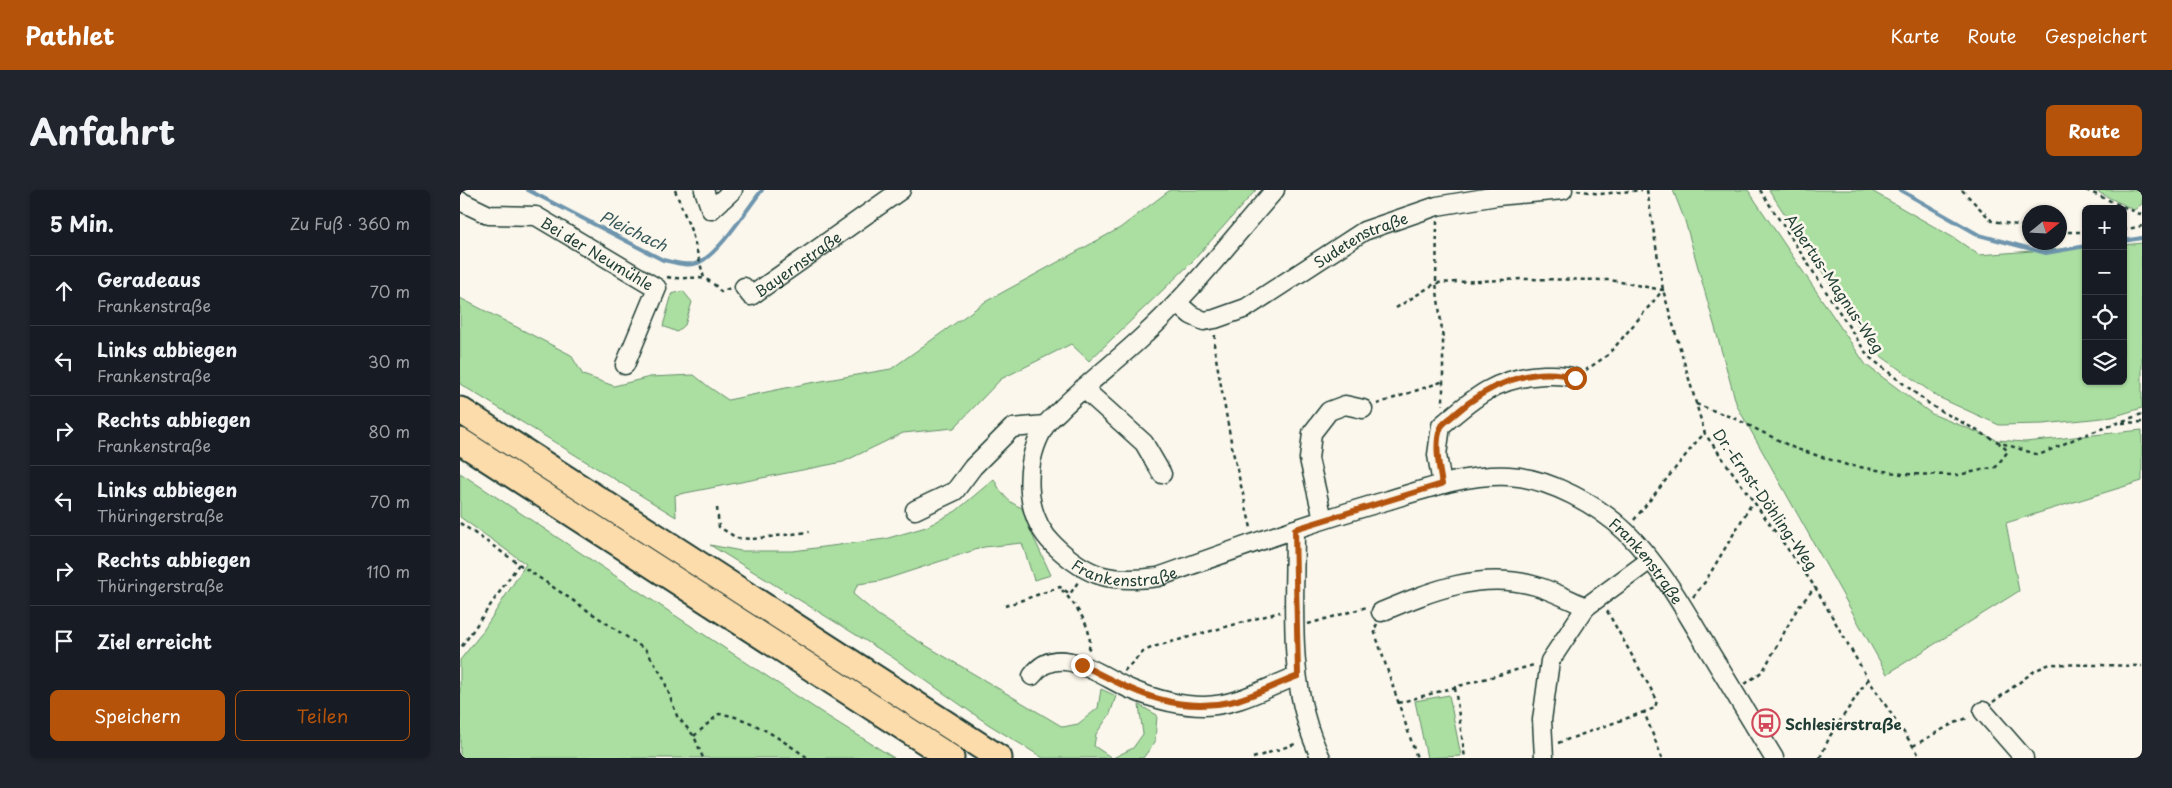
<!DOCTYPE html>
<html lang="de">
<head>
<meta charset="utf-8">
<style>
  :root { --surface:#171b24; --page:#20242c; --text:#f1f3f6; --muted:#9ea1a6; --line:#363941; --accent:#b45309 }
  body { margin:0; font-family:"Playpen Sans",sans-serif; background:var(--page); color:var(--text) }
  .controls { position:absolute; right:15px; top:15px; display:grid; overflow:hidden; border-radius:8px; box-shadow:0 1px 4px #0004 }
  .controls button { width:45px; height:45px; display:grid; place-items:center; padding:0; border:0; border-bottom:1px solid var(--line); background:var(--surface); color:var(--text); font:25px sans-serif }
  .compass { position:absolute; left:1562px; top:15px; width:45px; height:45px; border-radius:50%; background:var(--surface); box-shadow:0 1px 4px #0004; rotate:72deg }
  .stop { position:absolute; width:15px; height:15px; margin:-11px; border:4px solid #b45309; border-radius:50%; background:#fff }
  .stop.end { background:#b45309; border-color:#fff; box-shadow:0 1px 5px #0008 }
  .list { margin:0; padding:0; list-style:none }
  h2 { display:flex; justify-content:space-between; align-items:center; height:65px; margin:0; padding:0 20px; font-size:21px }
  h2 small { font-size:16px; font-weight:400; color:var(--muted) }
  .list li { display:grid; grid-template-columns:32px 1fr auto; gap:15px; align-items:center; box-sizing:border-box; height:70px; padding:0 20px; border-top:1px solid var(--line) }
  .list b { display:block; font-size:19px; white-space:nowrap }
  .list p { margin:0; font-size:16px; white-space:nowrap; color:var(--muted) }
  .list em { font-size:16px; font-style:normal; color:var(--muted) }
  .actions { display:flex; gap:10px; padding:15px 20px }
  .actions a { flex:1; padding:11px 0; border:1px solid var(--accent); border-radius:8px; text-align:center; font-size:18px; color:var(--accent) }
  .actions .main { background:var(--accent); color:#fff }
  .icon { flex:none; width:28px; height:28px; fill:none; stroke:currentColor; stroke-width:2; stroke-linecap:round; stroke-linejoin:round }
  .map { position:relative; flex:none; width:1682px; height:568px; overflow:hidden; border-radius:8px }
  header { display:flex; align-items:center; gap:30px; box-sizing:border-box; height:70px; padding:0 25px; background:var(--accent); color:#fff }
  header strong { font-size:24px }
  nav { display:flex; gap:28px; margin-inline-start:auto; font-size:18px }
  .intro { display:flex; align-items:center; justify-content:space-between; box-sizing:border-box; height:120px; padding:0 30px }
  h1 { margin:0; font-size:35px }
  .button { padding:12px 22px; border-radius:8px; background:var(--accent); color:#fff; font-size:18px; font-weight:700 }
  main { display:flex; gap:30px; padding:0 30px }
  aside { flex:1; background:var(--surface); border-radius:8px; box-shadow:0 1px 4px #0004 }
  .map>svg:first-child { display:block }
  .green { fill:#abdfa1; stroke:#658e6a }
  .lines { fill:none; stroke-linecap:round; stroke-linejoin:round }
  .stream { stroke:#6e95ad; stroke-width:4 }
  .minor-casing { stroke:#1f3d34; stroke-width:21 }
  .highway-casing { stroke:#1f3d34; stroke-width:29 }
  .path { stroke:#1f3d34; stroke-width:2.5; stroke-dasharray:4 4; stroke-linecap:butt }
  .minor { stroke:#fbf7ec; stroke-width:18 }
  .highway { stroke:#fddcac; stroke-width:25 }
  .route { stroke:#b45309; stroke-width:6 }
  .labels { text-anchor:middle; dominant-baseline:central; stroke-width:5; stroke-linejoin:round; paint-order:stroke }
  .street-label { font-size:15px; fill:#1f3d34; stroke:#fbf7ec }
  .poi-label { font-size:15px; font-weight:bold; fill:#1f3d34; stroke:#fbf7ec; text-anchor:start }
  .water-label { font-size:16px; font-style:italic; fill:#395a5c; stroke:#fbf7ec }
</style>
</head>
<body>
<header>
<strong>Pathlet</strong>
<nav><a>Karte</a><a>Route</a><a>Gespeichert</a></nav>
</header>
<div class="intro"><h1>Anfahrt</h1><a class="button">Route</a></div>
<main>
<aside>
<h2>5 Min.<small>Zu Fuß · 360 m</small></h2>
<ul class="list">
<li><svg class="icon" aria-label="ahead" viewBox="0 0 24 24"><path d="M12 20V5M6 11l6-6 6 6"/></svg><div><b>Geradeaus</b><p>Frankenstraße</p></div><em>70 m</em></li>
<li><svg class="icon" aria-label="left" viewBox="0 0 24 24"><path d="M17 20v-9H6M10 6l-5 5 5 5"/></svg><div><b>Links abbiegen</b><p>Frankenstraße</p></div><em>30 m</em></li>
<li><svg class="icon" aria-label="right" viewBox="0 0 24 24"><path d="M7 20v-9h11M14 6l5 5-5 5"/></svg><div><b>Rechts abbiegen</b><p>Frankenstraße</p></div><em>80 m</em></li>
<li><svg class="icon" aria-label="left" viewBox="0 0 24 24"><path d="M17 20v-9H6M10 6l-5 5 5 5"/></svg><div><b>Links abbiegen</b><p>Thüringerstraße</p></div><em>70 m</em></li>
<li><svg class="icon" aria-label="right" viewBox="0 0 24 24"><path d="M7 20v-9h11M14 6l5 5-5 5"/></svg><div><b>Rechts abbiegen</b><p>Thüringerstraße</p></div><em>110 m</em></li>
<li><svg class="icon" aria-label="arrive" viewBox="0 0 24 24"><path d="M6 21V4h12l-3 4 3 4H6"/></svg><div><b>Ziel erreicht</b></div></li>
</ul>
<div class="actions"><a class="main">Speichern</a><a>Teilen</a></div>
</aside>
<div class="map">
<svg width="1682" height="568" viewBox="0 0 1682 568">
  <rect width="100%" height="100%" fill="#fbf7ec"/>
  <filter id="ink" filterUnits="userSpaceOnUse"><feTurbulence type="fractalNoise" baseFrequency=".02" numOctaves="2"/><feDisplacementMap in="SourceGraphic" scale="10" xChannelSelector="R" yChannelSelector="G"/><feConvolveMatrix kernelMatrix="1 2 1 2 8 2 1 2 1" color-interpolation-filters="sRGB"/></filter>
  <g filter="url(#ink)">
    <path class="green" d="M710,0H796L731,73L629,171L611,154L541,189L494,238L443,243L383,272L215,305L216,327L0,194V108L111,165L123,185L154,196L190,187L234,185L249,197L268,210L350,193L431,179L525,112L660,38Z
      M1213,0H1288L1406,175L1472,224L1537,250L1565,252L1682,240V291L1546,333L1559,401L1427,484L1277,216L1225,31Z
      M1309,0H1410L1494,48L1519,65L1626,57V191H1663V55L1682,53V218L1652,227L1583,234L1539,235L1478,207L1414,161Z
      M1634,0H1682V14L1674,20Z
      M223,101L232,112L225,135L217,142L203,136L212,104Z
      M0,283L364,524L434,568H0V470L21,444L66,374L0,327Z
      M534,289C541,303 547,312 562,318L571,342L591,385L574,390L562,353L524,357L420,391L398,394L393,404L418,425L455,449L603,537L618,534L638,518L641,499L656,506L650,524L636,544L634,556L652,568H583L528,534L432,467L250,355L281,361H333L425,349L466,337L496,321Z
      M989,505L1001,566L967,568L955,511Z
      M679,515L697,525L695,552L683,568H653L673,558L683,544Z"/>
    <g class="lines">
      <path class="stream" d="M68,0L203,70C213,72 228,77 238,73C259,64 287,19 302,0
        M1440,0L1519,45L1586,63L1626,56
        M1663,51L1682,48"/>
      <g class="minor-casing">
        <g id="minor">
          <path d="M244,0L251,20L273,0"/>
          <path id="s1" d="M815,0C771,50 730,104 680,149C655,172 628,193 603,217C598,223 589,229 585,236C563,272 563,325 594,355C628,388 652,393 698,387C774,360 851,332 929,310C968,298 1008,284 1049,286C1089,288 1138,315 1166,342C1200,376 1224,418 1248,459C1270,495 1292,532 1314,568"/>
          <path id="s2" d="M0,11L29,25L76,26L197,98L165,175"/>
          <path id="s3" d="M284,97L291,106L441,0"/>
          <path id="s4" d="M717,113L731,125L744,131L755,129L786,118L904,41L977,16L1037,6L1103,0"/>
          <path d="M623,198L684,253L702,284"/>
          <path d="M982,294L977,265L981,236C1014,207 1038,187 1084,185C1095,185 1104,184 1115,188"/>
          <path d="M455,320L495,301L513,277L552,238L585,235"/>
          <path d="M863,329L849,269L852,243L869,221L885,215L903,219"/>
          <path d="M835,339C835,414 826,499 861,568"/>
          <path d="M921,422C971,401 1021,380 1076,396C1093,401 1110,410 1126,417L1190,370"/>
          <path d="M572,486C597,450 642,487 670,499C694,509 718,516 744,516C776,516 808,497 837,486"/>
          <path d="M1523,521L1564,568"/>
          <path d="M1084,568L1082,530L1090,471L1126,417"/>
        </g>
      </g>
      <g class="highway-casing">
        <path id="highway" d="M0,220L539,568
          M0,251L491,568"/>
      </g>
      <path class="path" d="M215,0L232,43L244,88
        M1117,0L1140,4L1182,0
        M1187,0L1203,100L1245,244L1355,397L1408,489L1461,568
        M1300,0L1408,166L1472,216L1538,252L1579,265L1619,247L1682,224
        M1502,0L1532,31L1570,37
        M1626,0L1682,25
        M977,31L976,93L983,148V215
        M1663,40L1682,36
        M1600,42H1626
        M207,87C232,92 243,79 261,102L270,98
        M936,118L976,93L1063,89L1150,90L1203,100L1148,165L1126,180
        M755,145L754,157L773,262L791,338
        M917,214L984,191
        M1236,214L1276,229L1334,258L1387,275L1442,284L1498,285L1536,277L1548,261L1539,253
        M1662,233L1682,232
        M257,318L259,337L277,348L293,349L349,342
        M1174,330L1237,251L1244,244
        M0,333L59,374L0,459
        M59,374L186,460L203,487L217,526L234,546L243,568
        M602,400C615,415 636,440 628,461
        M1233,407L1245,392L1292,313
        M545,416L600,397L610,404L618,392
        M1147,421L1197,510L1195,518L1184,522L1202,568
        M848,434L907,417
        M917,434L914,440L957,568
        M664,481L683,462L693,457L820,422
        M1285,494L1303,481L1337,419L1355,397
        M995,498L1005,568
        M1533,512L1576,480L1590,474L1682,476
        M938,513L1074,475
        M234,546L259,524C289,526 323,551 348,568
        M1098,553L1184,522
        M1453,556L1492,534L1510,527
        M793,568L838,553
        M1360,568L1370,546L1408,489"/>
      <use href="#minor" class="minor"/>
      <use href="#highway" class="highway"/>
    </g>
  </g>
  <g class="lines" filter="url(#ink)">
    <path class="route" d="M622,475C672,500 713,524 770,512C793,507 816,494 838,486L835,339L982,294C979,278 974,252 981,237C984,232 991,228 995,224C1026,196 1073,174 1115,188"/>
  </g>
  <defs>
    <g id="bus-ring" transform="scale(1.4375)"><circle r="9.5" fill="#fbf7ec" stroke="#d1495b" stroke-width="1.5"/><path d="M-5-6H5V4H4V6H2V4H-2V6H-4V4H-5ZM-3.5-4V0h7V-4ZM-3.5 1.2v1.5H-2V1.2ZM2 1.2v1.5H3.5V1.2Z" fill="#d1495b"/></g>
  </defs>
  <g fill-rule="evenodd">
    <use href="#bus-ring" x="1306" y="533"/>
  </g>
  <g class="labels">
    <g class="street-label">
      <text stroke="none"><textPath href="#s4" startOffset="211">Sudetenstraße</textPath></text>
      <text stroke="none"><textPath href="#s2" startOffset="151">Bei der Neumühle</textPath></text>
      <text stroke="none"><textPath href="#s3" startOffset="68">Bayernstraße</textPath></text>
      <text transform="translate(1375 93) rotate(56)">Albertus-Magnus-Weg</text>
      <text transform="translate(1306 309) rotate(55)">Dr.-Ernst-Döhling-Weg</text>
      <text stroke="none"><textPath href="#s1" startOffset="1106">Frankenstraße</textPath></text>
      <text stroke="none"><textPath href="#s1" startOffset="538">Frankenstraße</textPath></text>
    </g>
    <g class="poi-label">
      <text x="1325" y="533">Schlesierstraße</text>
    </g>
    <g class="water-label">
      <text transform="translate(174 40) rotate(26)">Pleichach</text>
    </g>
  </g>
</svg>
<div class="controls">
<button>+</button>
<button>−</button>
<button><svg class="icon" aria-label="locate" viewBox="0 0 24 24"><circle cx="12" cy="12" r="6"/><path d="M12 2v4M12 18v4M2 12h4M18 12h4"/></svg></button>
<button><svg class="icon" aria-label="layers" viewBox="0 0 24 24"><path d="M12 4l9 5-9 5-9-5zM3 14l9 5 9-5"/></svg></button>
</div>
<svg class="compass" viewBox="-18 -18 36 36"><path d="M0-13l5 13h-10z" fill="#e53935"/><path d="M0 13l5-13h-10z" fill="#9ea1a6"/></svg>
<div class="stop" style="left:1115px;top:188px"></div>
<div class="stop end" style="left:622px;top:475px"></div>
</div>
</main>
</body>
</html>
